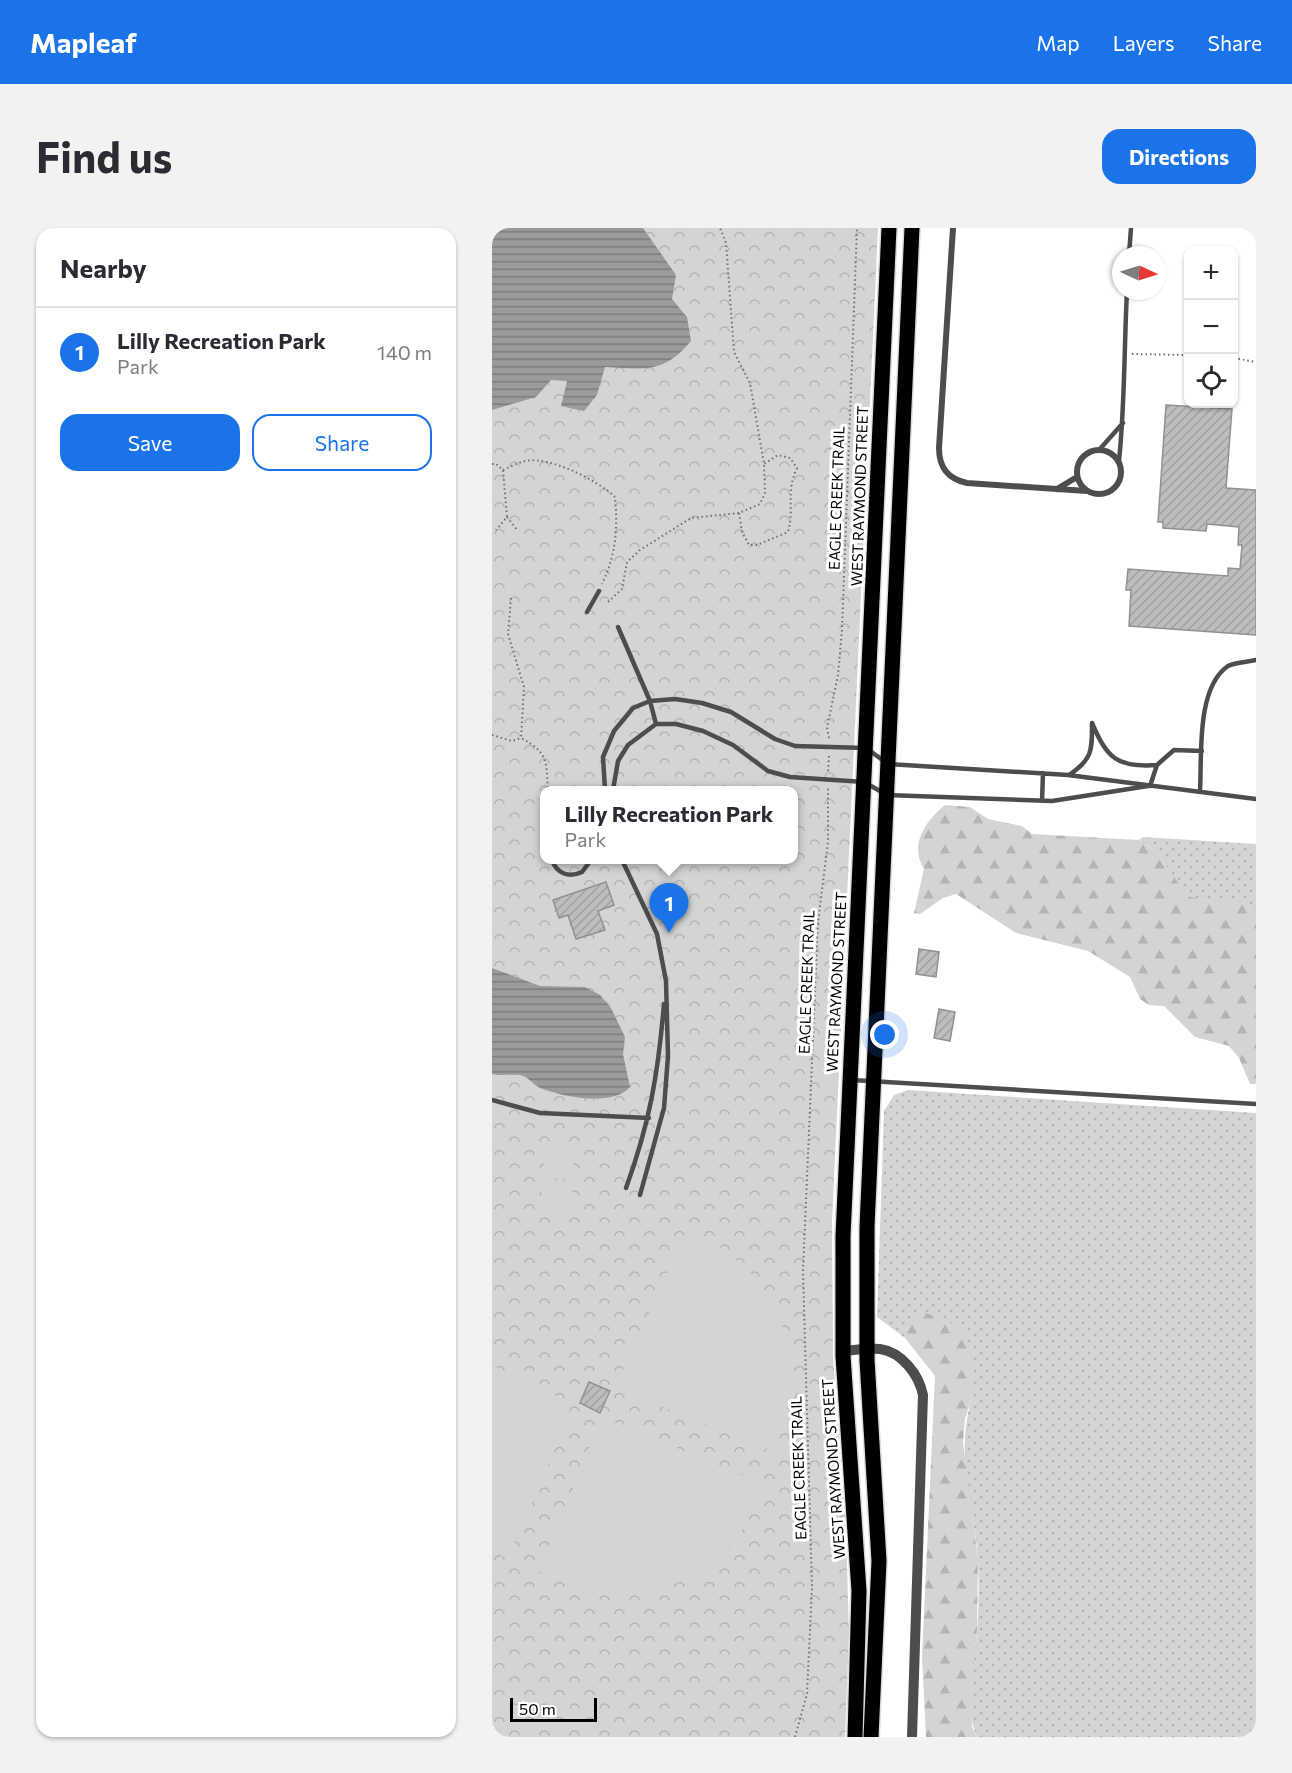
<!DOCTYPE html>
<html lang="en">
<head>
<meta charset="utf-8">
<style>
  :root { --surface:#fff; --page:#f2f2f3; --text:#2b2b33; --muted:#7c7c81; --line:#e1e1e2; --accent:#1a73e8 }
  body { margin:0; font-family:Commissioner,sans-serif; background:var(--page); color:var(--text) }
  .controls { position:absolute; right:18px; top:18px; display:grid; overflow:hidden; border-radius:12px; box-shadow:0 2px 4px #0004 }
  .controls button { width:54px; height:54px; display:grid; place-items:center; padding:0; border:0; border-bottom:2px solid var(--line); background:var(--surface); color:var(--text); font:30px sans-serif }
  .compass { position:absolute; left:620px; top:18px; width:54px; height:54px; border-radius:50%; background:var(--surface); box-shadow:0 2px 4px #0004; rotate:94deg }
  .scale { position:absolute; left:18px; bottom:15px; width:87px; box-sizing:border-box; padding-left:6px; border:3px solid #000; border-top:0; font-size:16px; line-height:21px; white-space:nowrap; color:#000; -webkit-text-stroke:4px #fff; paint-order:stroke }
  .you { position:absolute; left:393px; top:807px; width:21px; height:21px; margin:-15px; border:4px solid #fff; border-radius:50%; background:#1a73e8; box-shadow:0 0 0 9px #1a73e833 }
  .badge { display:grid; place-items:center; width:39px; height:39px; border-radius:50%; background:var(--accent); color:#fff; font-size:20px; font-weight:700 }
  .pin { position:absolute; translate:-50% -50px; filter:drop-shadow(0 2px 3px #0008) }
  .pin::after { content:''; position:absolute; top:32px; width:21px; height:18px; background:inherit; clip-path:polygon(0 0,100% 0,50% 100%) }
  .popup { position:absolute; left:48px; top:558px; width:258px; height:78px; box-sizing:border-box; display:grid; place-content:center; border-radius:12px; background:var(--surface); filter:drop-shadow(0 2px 4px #0005); font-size:20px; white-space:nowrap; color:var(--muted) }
  .popup b { font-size:22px; color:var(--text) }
  .popup::after { content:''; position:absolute; left:50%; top:100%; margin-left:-12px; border:12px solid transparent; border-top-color:var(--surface) }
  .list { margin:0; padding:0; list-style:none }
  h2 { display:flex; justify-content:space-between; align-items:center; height:78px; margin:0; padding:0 24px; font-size:26px }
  h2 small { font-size:20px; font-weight:400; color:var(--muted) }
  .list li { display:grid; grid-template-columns:39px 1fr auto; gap:18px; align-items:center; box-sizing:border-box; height:90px; padding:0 24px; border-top:2px solid var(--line) }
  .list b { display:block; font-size:22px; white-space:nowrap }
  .list p { margin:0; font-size:20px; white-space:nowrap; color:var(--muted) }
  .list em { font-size:20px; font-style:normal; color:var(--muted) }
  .actions { display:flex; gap:12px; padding:18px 24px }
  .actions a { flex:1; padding:14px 0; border:2px solid var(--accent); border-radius:18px; text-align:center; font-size:21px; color:var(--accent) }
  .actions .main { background:var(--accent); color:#fff }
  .icon { flex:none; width:33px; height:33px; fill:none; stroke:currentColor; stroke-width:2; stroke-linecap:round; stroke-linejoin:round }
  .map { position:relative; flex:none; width:764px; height:1509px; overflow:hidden; border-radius:18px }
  header { display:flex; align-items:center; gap:36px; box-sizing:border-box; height:84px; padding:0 30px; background:var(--accent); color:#fff }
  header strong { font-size:28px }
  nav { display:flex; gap:33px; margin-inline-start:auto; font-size:21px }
  .intro { display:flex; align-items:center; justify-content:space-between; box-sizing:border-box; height:144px; padding:0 36px }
  h1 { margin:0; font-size:42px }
  .button { padding:15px 27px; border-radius:18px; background:var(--accent); color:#fff; font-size:21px; font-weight:700 }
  main { display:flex; gap:36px; padding:0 36px }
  aside { flex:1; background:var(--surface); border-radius:18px; box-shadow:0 2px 4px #0004 }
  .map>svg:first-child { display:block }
  .grass { fill:url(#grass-dots) }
  .forest { fill:url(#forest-firs) }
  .park { fill:url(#park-crowns); fill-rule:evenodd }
  .pitch { fill:#d4d4d4 }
  .water { fill:url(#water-rules) }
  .building { fill:url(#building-hatch); stroke:#919191; stroke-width:1.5 }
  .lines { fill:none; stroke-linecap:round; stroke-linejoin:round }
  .primary-casing { stroke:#dbdbdb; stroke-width:18 }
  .path { stroke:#6f6f6f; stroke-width:2; stroke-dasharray:1.5 3; stroke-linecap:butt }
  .service { stroke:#4d4d4d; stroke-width:4.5 }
  .minor { stroke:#4d4d4d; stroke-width:6 }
  .tertiary { stroke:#4d4d4d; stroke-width:10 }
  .primary { stroke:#000; stroke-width:15 }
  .labels { text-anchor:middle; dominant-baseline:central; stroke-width:6; stroke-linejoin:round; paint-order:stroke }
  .street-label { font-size:15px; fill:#000; stroke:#fff }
</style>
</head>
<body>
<header>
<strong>Mapleaf</strong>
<nav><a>Map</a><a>Layers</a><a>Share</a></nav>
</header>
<div class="intro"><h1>Find us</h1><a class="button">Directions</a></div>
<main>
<aside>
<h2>Nearby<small></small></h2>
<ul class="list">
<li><span class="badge">1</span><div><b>Lilly Recreation Park</b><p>Park</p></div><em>140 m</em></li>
</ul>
<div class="actions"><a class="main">Save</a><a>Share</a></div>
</aside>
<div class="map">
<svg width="764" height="1509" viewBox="0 0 764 1509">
  <defs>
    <pattern id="grass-dots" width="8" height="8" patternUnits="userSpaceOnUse" patternTransform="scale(1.5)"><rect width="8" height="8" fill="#d4d4d4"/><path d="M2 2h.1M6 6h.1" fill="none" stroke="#b4b4b4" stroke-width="1.8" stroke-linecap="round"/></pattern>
    <pattern id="forest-firs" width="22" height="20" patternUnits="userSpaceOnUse" patternTransform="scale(1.5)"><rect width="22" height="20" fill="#d4d4d4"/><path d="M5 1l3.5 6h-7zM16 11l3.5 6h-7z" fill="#b4b4b4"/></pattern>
    <pattern id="park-crowns" width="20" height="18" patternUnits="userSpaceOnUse" patternTransform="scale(1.5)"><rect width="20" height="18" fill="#d4d4d4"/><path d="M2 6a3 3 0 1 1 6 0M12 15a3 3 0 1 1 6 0" fill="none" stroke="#b4b4b4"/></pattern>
    <pattern id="water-rules" width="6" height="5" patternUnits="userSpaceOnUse" patternTransform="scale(1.5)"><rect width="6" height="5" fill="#9b9b9b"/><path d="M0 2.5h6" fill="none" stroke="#7c7c7c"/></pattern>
    <pattern id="building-hatch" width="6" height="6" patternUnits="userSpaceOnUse" patternTransform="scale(1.5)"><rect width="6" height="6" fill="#bdbdbd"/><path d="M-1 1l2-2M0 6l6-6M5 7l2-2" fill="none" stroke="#a1a1a1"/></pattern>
  </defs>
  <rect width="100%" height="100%" fill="#fff"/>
  <path class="grass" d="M651,609L764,616V690L752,674H723L694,668L665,624L647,612Z
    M416,862L764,885V1509H485C471,1478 482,1437 485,1404C487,1380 487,1354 486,1330C481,1274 462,1223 481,1167L415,1099L413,1110L385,1089L392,883L402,867Z"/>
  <path class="forest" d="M453,577L478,579L496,591L530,598L540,606L647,612L665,624L695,668L723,674H752L764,690V856H758L747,830L737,818L703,809L672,778L657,777L648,771L638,749L596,723L524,705L464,666L451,670L428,686L422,685L432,641C417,618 433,593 453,577Z
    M432,1085L453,1090L474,1107L482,1140L481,1167L473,1191L471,1214L486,1331L485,1402L479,1464L480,1499L485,1509H434L430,1429L443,1148L413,1110C415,1096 419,1090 432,1085Z"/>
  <path class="park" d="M0,0H386L340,994L341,1130L354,1300L357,1407L353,1509H0ZM52,562H302V632H52Z"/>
  <path class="pitch" d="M54,913L84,916L82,932L52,929Z
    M52,933L82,936L81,952L51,949Z
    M51,952L81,954L79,971L49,968Z
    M49,972L79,974L78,990L47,988Z
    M194,1003L224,1016L267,1052L295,1109L299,1132L298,1159L294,1186L283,1224L130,1163L127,1151Z
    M0,1137L72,1172L78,1187L15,1331L0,1322Z
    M119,1193L274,1257L249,1305L214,1342L174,1360L137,1362L87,1358L46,1343L108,1196Z"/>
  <path class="water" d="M0,0H151L184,47L180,71L195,89L199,113C172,146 152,141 113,139L105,167L92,183L69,178L75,153L59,152L44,169L0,182Z
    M0,740L48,758L93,759L108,767L119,780L133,809L131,826L138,859C120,879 71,869 48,860C41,857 36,848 28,847C19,846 9,848 0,846Z"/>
  <path class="building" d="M674,177L740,181L734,260L764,262V407L637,398L639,362H634L636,341L736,348V340L748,341L750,317H746L747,299L715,296L714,303L671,300V294H666Z
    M114,654L122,677L106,683L113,702L84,711L76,687L67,690L61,672Z
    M427,721L447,724L444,749L424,746Z
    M447,781L463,784L458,813L442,810Z
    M97,1154L118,1163L108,1185L88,1175Z"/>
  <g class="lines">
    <g class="primary-casing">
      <path id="primary" d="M363,1509L367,1363L351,1128V1008L397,0
        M379,1509L387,1333L375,1132V999L420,0"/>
    </g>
    <path class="path" d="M640,126L696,127
      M742,130L764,134
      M0,236H4L11,242L15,289L4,302
      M11,242C18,239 25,235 33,233C58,228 105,252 123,269C126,300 124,327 110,356
      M247,285L250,304L257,317H265L296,304C303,279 293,266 305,240L298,230L286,227L272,236
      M15,289L26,303
      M19,370L16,406L32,459L29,510
      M116,374L130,361L135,334L148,322L199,290L247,285L268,276L273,265L272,236L258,155L242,124L234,15L228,0
      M0,507L20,513L29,510C57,525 54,534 56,562
      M337,510L335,500L346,447L350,402L365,0
      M336,543L337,528
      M303,1509L315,1466L320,1359L311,1043L326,694L336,614V558"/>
    <path class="service" d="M637,27L639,0
      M607,222L631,195
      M627,233C633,176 632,120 635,63
      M95,384L107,363
      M126,399L158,473L164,496
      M577,547C601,531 600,522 600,495C615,530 625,540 665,537
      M658,558L665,537L682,522L710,523
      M113,562L111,529L122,503L141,480L158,473L183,471L210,475L239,484L283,511L303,518L374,520L396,536L576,547L764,571
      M121,562L126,533L136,517L164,496H184L211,503L241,517L276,543L298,549L372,554L395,567L560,573L656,558
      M708,563C710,527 704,460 736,438C743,434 756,434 764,432
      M550,573L551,545
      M60,632C65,646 77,650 90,644L99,632
      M130,632L165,706L174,753L176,828L172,880L148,967
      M360,852L764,876
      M0,872L48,885L157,890
      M134,960C158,894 166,846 172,776"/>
    <path class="minor" d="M461,0L447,220C447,240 456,251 475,255L595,263
      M585 244a22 22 0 1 1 44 0a22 22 0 1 1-44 0Z
      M565,261L585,249"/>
    <path class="tertiary" d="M351,1123C363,1122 376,1120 388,1121C410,1124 427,1147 431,1167L420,1509"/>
    <use href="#primary" class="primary"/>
  </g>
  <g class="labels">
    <g class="street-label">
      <text transform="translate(367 268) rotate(-88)">WEST RAYMOND STREET</text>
      <text transform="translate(344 270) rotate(-88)">EAGLE CREEK TRAIL</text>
      <text transform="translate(314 754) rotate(-88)">EAGLE CREEK TRAIL</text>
      <text transform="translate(344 754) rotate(-87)">WEST RAYMOND STREET</text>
      <text transform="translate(306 1240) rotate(-92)">EAGLE CREEK TRAIL</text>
      <text transform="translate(341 1241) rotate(-94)">WEST RAYMOND STREET</text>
    </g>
  </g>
</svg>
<div class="controls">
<button>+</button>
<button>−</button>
<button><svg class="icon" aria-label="locate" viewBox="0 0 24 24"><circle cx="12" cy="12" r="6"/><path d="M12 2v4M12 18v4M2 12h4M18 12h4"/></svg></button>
</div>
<svg class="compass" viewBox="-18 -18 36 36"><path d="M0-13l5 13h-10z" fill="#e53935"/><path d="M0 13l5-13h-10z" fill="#7c7c81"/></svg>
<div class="scale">50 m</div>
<div class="you"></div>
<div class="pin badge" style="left:177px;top:705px">1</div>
<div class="popup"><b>Lilly Recreation Park</b>Park</div>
</div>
</main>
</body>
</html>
